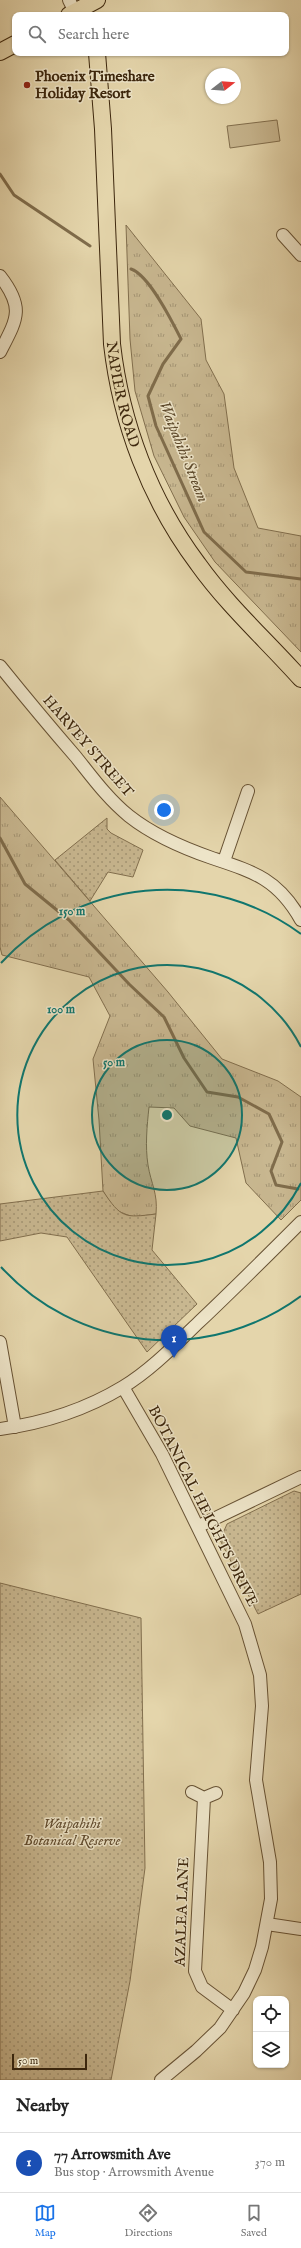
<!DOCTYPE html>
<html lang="en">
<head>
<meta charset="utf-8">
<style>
  :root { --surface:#fff; --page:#f2f2f2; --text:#222; --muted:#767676; --line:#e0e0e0; --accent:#1a73e8 }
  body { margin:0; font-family:"IM FELL English",serif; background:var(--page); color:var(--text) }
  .controls { position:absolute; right:12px; bottom:12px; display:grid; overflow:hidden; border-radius:8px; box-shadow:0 1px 3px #0004 }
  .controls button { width:36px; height:36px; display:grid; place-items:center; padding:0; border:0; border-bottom:1px solid var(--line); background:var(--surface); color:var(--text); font:20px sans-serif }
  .compass { position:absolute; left:205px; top:68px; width:36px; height:36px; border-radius:50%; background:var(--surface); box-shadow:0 1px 3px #0004; rotate:73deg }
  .scale { position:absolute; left:12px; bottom:10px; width:75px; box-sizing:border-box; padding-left:4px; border:2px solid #3d270d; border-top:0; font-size:11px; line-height:14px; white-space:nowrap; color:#3d270d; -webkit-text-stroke:3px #ede4c8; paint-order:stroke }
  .you { position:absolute; left:164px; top:810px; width:14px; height:14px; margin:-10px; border:3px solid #fff; border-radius:50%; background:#1a73e8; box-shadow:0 0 0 6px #1a73e833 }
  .badge { display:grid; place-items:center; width:26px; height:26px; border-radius:50%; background:var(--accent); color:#fff; font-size:13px; font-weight:700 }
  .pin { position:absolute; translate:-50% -33px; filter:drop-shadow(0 1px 2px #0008) }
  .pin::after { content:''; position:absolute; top:21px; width:14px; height:12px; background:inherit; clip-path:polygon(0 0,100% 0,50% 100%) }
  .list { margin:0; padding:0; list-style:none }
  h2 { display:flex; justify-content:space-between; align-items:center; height:52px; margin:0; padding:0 16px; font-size:17px }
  h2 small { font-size:13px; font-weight:400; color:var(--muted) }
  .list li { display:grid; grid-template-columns:26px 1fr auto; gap:12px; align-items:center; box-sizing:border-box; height:60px; padding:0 16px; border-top:1px solid var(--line) }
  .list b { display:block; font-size:15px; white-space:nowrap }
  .list p { margin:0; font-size:13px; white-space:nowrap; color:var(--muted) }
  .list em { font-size:13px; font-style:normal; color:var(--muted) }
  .icon { flex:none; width:22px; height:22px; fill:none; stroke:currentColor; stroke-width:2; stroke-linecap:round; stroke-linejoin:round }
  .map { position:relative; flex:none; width:301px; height:2080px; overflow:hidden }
  .search { position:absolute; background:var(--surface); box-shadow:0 1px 3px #0004; left:12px; right:12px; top:12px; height:44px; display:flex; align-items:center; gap:10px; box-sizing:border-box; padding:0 14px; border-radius:8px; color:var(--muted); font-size:15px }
  .sheet { height:112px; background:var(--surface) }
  nav { display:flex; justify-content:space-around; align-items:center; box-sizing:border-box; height:56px; border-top:1px solid var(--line); background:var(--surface); font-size:11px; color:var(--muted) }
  nav a { display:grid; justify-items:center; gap:2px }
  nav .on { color:var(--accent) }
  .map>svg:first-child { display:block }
  .grass { fill:url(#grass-tufts); stroke:#826f4e }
  .park { fill:url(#park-dots); stroke:#826f4e }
  .garden { fill:#c8b790; stroke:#826f4e }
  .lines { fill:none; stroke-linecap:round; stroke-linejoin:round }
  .stream { stroke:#7f6c4b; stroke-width:3 }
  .minor-casing { stroke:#675234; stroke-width:14 }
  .major-casing { stroke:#3d270d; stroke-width:18 }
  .minor { stroke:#ede4c8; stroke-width:12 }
  .major { stroke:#e4d5ab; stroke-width:16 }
  .ring { fill:none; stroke:#0f766e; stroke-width:2 }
  .poi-dot { fill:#8f2418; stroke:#ede4c8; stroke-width:1.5 }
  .labels { text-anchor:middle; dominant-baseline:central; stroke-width:3; stroke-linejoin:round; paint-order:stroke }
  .poi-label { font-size:15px; font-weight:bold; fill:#3d270d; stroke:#ede4c8; text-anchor:start }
  .street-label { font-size:15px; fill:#3d270d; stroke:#ede4c8 }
  .park-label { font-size:15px; font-style:italic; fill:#604b2e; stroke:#ede4c8 }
  .water-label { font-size:16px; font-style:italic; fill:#5e4a2c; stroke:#ede4c8 }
  .centre { fill:#0f766e; stroke:#ede4c8; stroke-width:2 }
  .ring-label { font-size:12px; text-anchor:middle; font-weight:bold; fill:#0f766e; stroke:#ede4c8; stroke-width:3; stroke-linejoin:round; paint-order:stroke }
</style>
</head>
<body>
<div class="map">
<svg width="301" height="2080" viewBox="0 0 301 2080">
  <defs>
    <pattern id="grass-tufts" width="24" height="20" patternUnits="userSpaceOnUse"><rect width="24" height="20" fill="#c8b790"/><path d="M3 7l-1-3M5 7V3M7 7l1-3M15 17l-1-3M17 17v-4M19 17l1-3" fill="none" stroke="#a49574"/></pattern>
    <pattern id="park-dots" width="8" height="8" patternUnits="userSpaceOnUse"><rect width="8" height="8" fill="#c8b790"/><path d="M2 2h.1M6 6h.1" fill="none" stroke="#a49574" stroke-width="1.8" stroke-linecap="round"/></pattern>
  </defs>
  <rect width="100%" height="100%" fill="#e4d5ab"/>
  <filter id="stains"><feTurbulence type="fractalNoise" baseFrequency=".005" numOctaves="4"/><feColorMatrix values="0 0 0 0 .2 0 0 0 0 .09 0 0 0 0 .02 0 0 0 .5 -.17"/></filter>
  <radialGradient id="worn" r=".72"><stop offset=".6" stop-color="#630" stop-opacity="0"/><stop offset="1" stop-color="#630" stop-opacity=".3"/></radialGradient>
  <path class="grass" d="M126,225L201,319L206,360L224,394L234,468L258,528L301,536V652L215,562L184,517L154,456L135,391L130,339Z
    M0,797L168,992L222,1059L278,1081L301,1097V1200L281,1220L246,1183L236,1138L190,1126L174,1108L149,1107C147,1126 145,1146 148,1165C151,1184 158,1193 156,1214L133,1217L115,1210L103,1191L99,1120L93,1059L110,1016L89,977L2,955L0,947Z"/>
  <path class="park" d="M107,818V829L111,833L143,850L133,877L108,872L90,901L55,860Z
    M103,1191C121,1218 124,1218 156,1214L152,1250L197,1304L147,1352L67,1237L41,1233L0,1241V1204Z
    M294,1491L301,1493V1594L258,1614L220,1540L227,1524Z
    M0,1583L141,1618L145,1868L130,1981L111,2080H0Z"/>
  <path class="garden" d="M277,120L280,141L230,148L227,126Z"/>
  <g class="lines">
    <path class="stream" d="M0,174L14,195L90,246
      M131,269C149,275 172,321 181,339L163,364L148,396L156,426L204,532L246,572L301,579
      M0,838L25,884L69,920L129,984L164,1017L184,1058L207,1092L238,1097L269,1114L282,1142L271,1171L276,1185L298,1189"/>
    <g class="minor-casing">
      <path id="minor" d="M69,0L75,12
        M283,235L301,255
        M0,276C25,308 17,319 0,352
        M0,666C25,697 50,727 76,757C92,777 108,799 129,816C153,835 183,848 212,858C254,872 278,879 301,920
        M224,861L248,791
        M0,1342L15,1427
        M123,1387L162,1454L245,1624L260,1675L262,1706L256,1780L270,1862L271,1899L262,1947L255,1970L244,1993L220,2028L196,2051L161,2080
        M0,1429C44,1423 85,1410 123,1387C151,1370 175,1345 199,1322C233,1290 267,1256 301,1222
        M199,1526L301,1477
        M192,1792L204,1798
        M216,1793L204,1798L195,1971L202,1987L233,2010
        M267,1924L301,1929"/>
    </g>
    <g class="major-casing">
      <g id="major">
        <path d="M69,15L97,0"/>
        <path d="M0,52L15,44"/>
        <path id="s1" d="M97,53L103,129L112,344C121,423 150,500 198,564C228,606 267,641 301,679"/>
      </g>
    </g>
    <use href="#minor" class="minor"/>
    <use href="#major" class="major"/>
  </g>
  <circle cx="167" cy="1115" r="75" fill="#0f766e" fill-opacity=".12"/>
  <g class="ring">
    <circle cx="167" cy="1115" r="75"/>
    <path d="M301 1183A150 150 0 1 1 301 1047"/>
    <path d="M301 1296A225 225 0 0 1 1 1267M1 963A225 225 0 0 1 301 934"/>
  </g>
  <circle class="poi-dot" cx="27" cy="85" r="4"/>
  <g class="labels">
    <g class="poi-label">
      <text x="35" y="76">Phoenix Timeshare<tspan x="35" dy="17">Holiday Resort</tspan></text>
    </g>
    <g class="street-label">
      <text stroke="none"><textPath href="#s1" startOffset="343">NAPIER ROAD</textPath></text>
      <text transform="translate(88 746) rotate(49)">HARVEY STREET</text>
      <text transform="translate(203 1506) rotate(63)">BOTANICAL HEIGHTS DRIVE</text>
      <text transform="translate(182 1912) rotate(-88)">AZALEA LANE</text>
    </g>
    <g class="park-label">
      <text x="72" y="1823">Waipahihi<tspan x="72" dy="17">Botanical Reserve</tspan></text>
    </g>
    <g class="water-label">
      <text transform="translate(183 452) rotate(68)">Waipahihi Stream</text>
    </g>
  </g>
  <circle cx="167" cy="1115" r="6" class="centre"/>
  <g class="ring-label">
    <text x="72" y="915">150 m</text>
    <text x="61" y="1013">100 m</text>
    <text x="114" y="1066">50 m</text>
  </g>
  <rect width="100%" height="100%" filter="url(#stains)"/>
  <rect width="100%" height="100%" fill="url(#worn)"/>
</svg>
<div class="controls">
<button><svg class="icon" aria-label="locate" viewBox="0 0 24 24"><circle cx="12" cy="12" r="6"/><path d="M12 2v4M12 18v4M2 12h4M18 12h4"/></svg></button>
<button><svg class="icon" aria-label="layers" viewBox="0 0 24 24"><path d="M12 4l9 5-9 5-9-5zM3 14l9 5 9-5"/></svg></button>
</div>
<svg class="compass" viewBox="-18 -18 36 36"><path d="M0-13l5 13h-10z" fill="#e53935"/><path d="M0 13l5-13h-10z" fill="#767676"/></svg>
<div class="scale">50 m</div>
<div class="you"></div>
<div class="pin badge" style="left:174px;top:1358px;background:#1a4fb4">1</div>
<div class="search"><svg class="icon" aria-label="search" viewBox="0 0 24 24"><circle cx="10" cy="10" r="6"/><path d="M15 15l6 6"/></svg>Search here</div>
</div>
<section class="sheet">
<h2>Nearby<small></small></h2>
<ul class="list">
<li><span class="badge" style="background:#1a4fb4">1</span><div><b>77 Arrowsmith Ave</b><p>Bus stop · Arrowsmith Avenue</p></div><em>370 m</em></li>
</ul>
</section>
<nav>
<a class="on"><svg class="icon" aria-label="map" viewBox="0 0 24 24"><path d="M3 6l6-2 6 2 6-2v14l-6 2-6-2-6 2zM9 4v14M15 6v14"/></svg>Map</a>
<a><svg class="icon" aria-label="directions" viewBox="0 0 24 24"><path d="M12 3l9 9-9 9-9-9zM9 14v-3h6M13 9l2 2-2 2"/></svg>Directions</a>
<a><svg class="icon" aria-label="saved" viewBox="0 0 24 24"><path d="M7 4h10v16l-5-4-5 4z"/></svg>Saved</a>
</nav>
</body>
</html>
